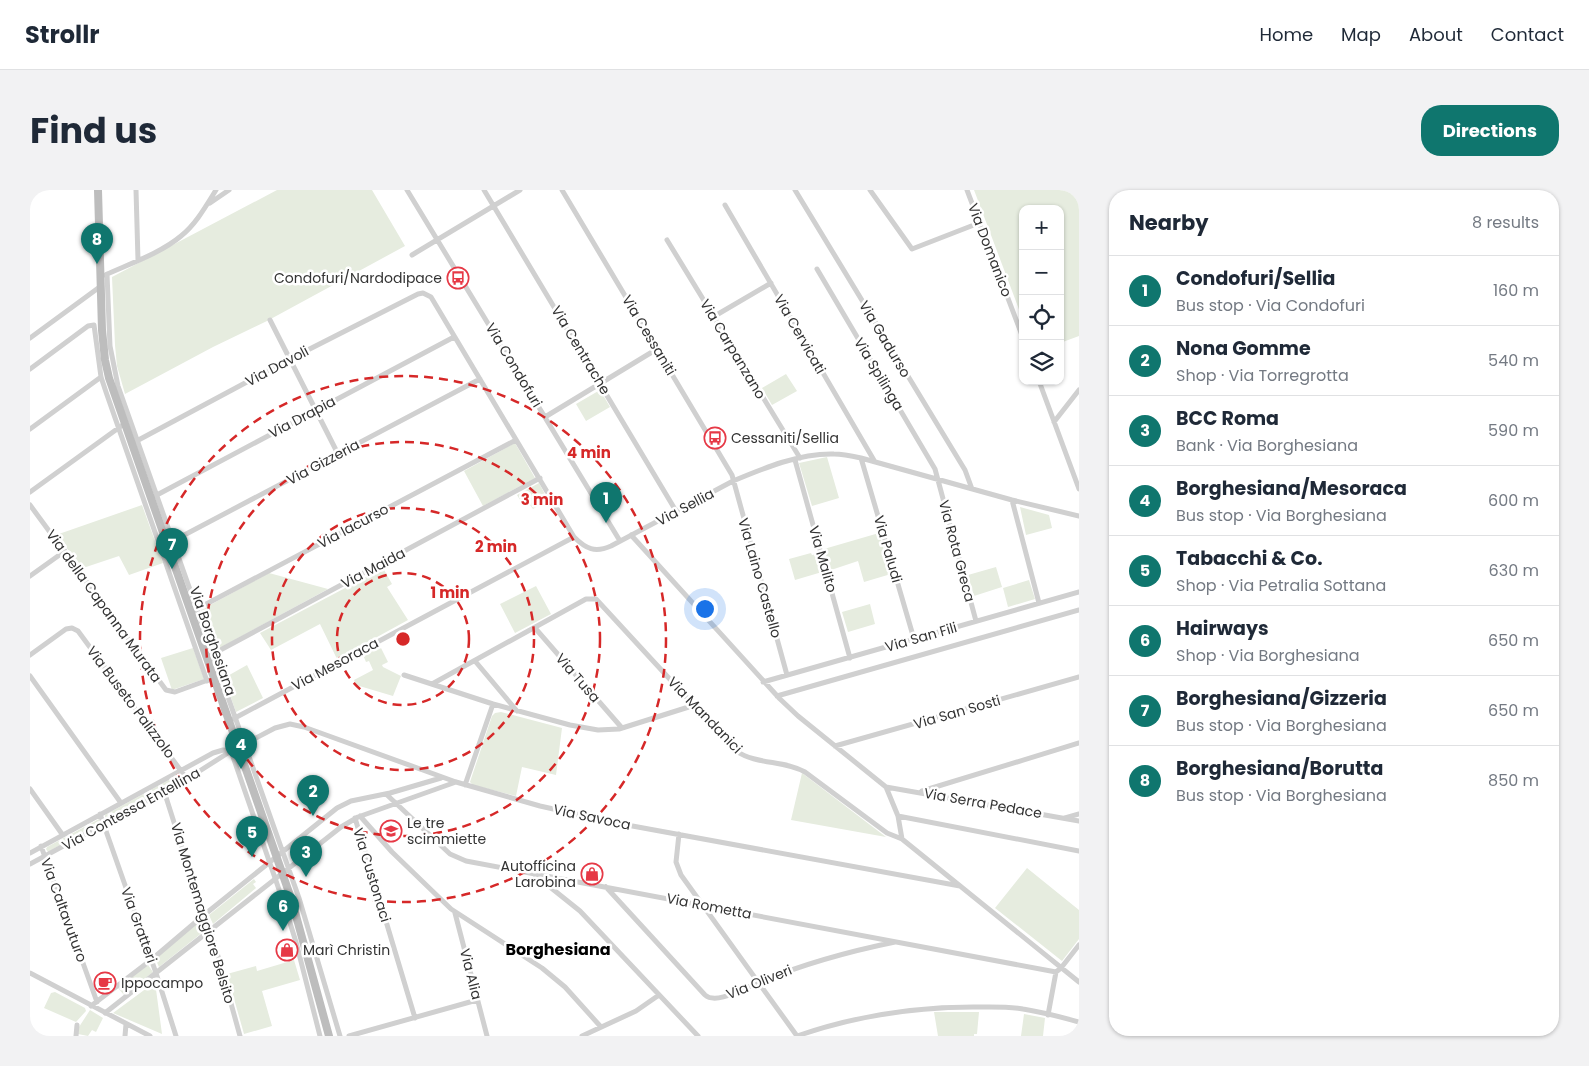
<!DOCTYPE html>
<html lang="en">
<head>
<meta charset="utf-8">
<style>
  :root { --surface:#fff; --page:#f2f2f3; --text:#1f2937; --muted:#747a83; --line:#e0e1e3; --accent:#0f766e }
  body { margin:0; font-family:Poppins,sans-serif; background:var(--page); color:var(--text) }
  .controls { position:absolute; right:15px; top:15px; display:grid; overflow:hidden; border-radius:10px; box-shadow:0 1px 4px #0004 }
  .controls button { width:45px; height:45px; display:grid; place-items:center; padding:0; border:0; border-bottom:1px solid var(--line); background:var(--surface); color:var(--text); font:25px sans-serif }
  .you { position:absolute; left:674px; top:418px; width:18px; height:18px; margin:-12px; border:4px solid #fff; border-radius:50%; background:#1a73e8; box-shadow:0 0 0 8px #1a73e833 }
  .badge { display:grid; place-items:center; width:32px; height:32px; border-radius:50%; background:var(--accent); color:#fff; font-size:16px; font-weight:700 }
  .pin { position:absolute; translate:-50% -41px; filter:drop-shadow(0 1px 2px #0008) }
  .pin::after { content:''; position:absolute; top:26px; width:18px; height:15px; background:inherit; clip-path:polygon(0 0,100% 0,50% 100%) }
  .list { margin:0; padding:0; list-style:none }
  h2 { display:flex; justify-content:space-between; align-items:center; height:65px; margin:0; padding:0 20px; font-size:21px }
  h2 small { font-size:16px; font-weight:400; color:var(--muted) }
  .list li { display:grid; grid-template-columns:32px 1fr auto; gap:15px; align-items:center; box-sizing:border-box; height:70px; padding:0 20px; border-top:1px solid var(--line) }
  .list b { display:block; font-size:19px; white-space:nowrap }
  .list p { margin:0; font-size:16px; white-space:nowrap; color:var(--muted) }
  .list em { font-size:16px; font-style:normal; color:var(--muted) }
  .icon { flex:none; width:28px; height:28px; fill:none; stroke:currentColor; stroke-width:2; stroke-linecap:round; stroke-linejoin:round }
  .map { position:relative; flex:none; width:1049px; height:846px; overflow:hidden; border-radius:20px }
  header { display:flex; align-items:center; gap:30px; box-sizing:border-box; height:70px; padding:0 25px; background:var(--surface); border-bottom:1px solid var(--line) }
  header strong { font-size:24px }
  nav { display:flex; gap:28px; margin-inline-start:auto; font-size:18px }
  .intro { display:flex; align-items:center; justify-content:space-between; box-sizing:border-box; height:120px; padding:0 30px }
  h1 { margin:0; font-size:35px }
  .button { padding:12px 22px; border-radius:20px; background:var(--accent); color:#fff; font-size:18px; font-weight:700 }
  main { display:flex; gap:30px; padding:0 30px }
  aside { flex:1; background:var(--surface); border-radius:20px; box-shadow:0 1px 4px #0004 }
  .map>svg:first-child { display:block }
  .green { fill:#e6ecdf }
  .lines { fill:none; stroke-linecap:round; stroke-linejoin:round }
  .street { stroke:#d0d0d0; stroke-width:5 }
  .secondary { stroke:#bdbdbd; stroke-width:8 }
  .ring { fill:none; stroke:#d62828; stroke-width:2.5; stroke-dasharray:9 6 }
  .labels { text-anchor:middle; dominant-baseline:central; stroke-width:5; stroke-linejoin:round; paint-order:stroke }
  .street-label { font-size:14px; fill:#333; stroke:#fff }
  .poi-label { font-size:14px; fill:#333; stroke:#fff; text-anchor:start }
  .quarter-label { font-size:16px; font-weight:bold; fill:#000; stroke:#fff }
  .centre { fill:#d62828; stroke:#fff; stroke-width:2.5 }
  .ring-label { font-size:15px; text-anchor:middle; font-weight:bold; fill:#d62828; stroke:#fff; stroke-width:5; stroke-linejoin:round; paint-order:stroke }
</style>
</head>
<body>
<header>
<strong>Strollr</strong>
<nav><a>Home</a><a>Map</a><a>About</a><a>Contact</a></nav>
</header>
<div class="intro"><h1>Find us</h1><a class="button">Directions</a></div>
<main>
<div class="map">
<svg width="1049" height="846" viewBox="0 0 1049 846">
  <rect width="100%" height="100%" fill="#fff"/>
  <path class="green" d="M247,0H342L375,56L237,131L183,157L95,204L87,176L85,155L82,87Z
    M944,0H1049V146L1030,153V19H993V130Z
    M756,184L767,201L742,215L732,198Z
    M570,200L580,217L556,231L546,214Z
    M485,253L505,288L453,316L434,281Z
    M797,267L809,308L782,316L769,273Z
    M509,293L518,310L503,319L500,315L496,317L495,314L493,315L487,305Z
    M112,315L133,373L99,385L89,366L53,378L26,345Z
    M990,317L1019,325L1022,338L996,345Z
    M849,343L861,384L834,392L828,371L801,380L794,359Z
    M781,363L782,365L787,364L792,382L765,390L759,369Z
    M966,377L972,397L944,406L938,385Z
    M353,378L362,394L357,397L378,430L307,469L290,434L241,460L230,443Z
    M239,383L298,399L184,461L171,420Z
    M999,390L1005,409L978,417L973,398Z
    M506,396L521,424L485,443L470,414Z
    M840,414L845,434L818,442L812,422Z
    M350,456L358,472L352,475L353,477L371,486L363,506L326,495L324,490L343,480L339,471L336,472L333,465Z
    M163,458L174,489L142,500L131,468Z
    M217,475L233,508L206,522L194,488Z
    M471,522L532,538L526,585L492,577L486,606L443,595L440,592L462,526L465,523Z
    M772,583L856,647L761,630Z
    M146,586H149L148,590L78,629H75V625Z
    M69,629L70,632L69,633L18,662L16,659L17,657Z
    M997,678L1049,720V749L1032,771L965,718Z
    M224,689L226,692L223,694L226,698L183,734L179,725Z
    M173,728L178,738L129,777L125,768Z
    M264,770L270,790L232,801L242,836L214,844L197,784L226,776L227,781Z
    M118,775L123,782L94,805L88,798Z
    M125,792L132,844L83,823Z
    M25,802L55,818L56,821L46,832L14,818L21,803Z
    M60,820L73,828L66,842L62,840L58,846L48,844L49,837Z
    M904,822H949L947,844H944V846H908Z
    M994,824L1015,828L1013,846H991Z"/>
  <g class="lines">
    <path class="street" d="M106,0L108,70
      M377,0L590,351
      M454,0L646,321
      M532,0L702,285L757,485
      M765,0L935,280L942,299
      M840,0L882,59L949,33
      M937,0L993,148
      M180,13L199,0
      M695,15L845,272
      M637,50L770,268
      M382,65L490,0
      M787,79L905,279L946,431
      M77,84L80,156L88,196L269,708L310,846
      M75,85C99,74 131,63 151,46C166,34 176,16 186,0
      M683,127L741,93
      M240,130L308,264
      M0,148L71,96
      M0,179L58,136L64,135L71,187L76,202L177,491
      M1009,191L1049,299
      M515,227L627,159
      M1024,232L1049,200
      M0,239L71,187
      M101,254L260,169L388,104L393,103L401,107L544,347C556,359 565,363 581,356L703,291C734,278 770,263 804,264C813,264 822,266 831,268L982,310L1049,326
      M831,268L884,449
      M765,270L820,468
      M0,302L94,234
      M125,306L424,147
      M982,310L1009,413
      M0,315L136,500L145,502L178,490
      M601,345L750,509L768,526L856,597L868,626L872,649
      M141,352L450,189
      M0,386L35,361
      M165,420L486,250
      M505,438L592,538
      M0,465L36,439L42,438L48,441L157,589
      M181,465L510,288
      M445,471L487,521
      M374,485L463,514L540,535L568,540L589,539L665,515
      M0,486L91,613
      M733,492L1049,402
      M402,494L556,409H566L706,561C727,575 754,570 775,582L857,643L872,649L1049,792
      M747,506L1049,420
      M203,529L544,347
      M805,556L1049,487
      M201,561L254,714L266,752L290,846
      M435,595L463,514
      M856,597L1049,631
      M0,599L32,644
      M134,601L172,720L181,741L210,846
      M892,601L1049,553
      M356,604L420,664L436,671L1026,782
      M70,624L126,783L146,846
      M330,626L362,662L421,719L512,778L535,797L571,837
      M868,626L1049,661
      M325,628L385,828
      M1035,628L1049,624
      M649,644L646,672L651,685L767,846
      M11,656L67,812
      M0,663L183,563L193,560L201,561
      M0,674L157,589L201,561L245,538L260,534L274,537L426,592L510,616L586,633L930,696
      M505,685L550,721L668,846
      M576,697L675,805C686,815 712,799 725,794C770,775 816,762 865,752
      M425,723L457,846
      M0,783L120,846
      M61,816L121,770L174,725L307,618L321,611L360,603L411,588
      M75,823L311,637L328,627L426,592
      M1018,825L1026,782L1031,778L1049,755
      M46,846L47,835
      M95,846L96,834
      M319,846L447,810
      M552,846L606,821L629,805
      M767,846C825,826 882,817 943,817C960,817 977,816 993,819C1012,822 1031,827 1049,832"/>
    <path class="secondary" d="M68,0L72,140L75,170L79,188L262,711L299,846"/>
  </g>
  <g class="ring">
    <circle cx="373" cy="449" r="66"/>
    <circle cx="373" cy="449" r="131"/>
    <circle cx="373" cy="449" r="197"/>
    <circle cx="373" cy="449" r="263"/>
  </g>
  <defs>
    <g id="bus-ring" transform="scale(1.125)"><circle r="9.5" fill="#fff" stroke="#e63946" stroke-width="1.5"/><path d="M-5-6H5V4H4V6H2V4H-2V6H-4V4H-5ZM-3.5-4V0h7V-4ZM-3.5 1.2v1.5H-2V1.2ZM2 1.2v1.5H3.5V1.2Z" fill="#e63946"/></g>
    <g id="school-ring" transform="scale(1.125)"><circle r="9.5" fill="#fff" stroke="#e63946" stroke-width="1.5"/><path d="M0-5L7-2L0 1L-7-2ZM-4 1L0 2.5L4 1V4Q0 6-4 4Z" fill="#e63946"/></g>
    <g id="shop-ring" transform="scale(1.125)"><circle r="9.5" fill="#fff" stroke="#e63946" stroke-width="1.5"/><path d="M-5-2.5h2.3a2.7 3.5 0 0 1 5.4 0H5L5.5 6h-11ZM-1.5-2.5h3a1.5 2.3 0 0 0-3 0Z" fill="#e63946"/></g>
    <g id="cafe-ring" transform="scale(1.125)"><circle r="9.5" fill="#fff" stroke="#e63946" stroke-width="1.5"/><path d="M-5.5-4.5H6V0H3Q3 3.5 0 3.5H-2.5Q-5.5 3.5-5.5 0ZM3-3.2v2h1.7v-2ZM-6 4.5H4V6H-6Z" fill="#e63946"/></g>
  </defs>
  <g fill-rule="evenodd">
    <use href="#bus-ring" x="428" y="88"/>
    <use href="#bus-ring" x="685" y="248"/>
    <use href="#school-ring" x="361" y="641"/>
    <use href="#shop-ring" x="562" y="684"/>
    <use href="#shop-ring" x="257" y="760"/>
    <use href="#cafe-ring" x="75" y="793"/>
  </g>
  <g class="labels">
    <g class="street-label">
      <text transform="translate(960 60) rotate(69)">Via Domanico</text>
      <text transform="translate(770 144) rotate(60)">Via Cervicati</text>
      <text transform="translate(619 145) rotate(59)">Via Cessaniti</text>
      <text transform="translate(855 149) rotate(59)">Via Gadurso</text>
      <text transform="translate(703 159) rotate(59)">Via Carpanzano</text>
      <text transform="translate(551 160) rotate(59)">Via Centrache</text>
      <text transform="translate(484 175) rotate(59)">Via Condofuri</text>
      <text transform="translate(247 176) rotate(-28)">Via Davoli</text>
      <text transform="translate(849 184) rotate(59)">Via Spilinga</text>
      <text transform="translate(272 227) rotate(-28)">Via Drapia</text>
      <text transform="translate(293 272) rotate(-28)">Via Gizzeria</text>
      <text transform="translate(655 317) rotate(-28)">Via Sellia</text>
      <text transform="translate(323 336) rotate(-28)">Via Iacurso</text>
      <text transform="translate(858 359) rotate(74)">Via Paludi</text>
      <text transform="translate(927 361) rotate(75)">Via Rota Greca</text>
      <text transform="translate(793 369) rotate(74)">Via Malito</text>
      <text transform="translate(343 378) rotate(-28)">Via Maida</text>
      <text transform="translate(730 388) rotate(74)">Via Laino Castello</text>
      <text transform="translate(74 416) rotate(54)">Via della Capanna Murata</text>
      <text transform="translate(891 447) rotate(-16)">Via San Fili</text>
      <text transform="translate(183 451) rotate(71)">Via Borghesiana</text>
      <text transform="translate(305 474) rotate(-28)">Via Mesoraca</text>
      <text transform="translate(548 488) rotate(49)">Via Tusa</text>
      <text transform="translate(101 512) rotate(53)">Via Buseto Palizzolo</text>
      <text transform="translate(927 522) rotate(-16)">Via San Sosti</text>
      <text transform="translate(675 525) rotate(46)">Via Mandanici</text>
      <text transform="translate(953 613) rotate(10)">Via Serra Pedace</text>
      <text transform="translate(101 619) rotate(-29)">Via Contessa Entellina</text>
      <text transform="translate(562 627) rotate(12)">Via Savoca</text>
      <text transform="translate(342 685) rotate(73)">Via Custonaci</text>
      <text transform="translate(679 716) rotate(11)">Via Rometta</text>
      <text transform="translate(34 720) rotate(70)">Via Caltavuturo</text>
      <text transform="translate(173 723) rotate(73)">Via Montemaggiore Belsito</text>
      <text transform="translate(109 735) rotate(70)">Via Gratteri</text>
      <text transform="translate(441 784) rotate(76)">Via Alia</text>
      <text transform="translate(729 792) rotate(-22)">Via Oliveri</text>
    </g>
    <g class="poi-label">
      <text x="412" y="88" text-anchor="end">Condofuri/Nardodipace</text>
      <text x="701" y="248">Cessaniti/Sellia</text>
      <text x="377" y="633">Le tre<tspan x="377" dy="16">scimmiette</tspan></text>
      <text x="546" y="676" text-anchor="end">Autofficina<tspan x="546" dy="16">Larobina</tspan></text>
      <text x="273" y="760">Marì Christin</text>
      <text x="91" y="793">Ippocampo</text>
    </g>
    <g class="quarter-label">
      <text x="528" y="759">Borghesiana</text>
    </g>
  </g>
  <circle cx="373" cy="449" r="8" class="centre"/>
  <g class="ring-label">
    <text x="559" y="268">4 min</text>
    <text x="512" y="315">3 min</text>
    <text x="466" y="362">2 min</text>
    <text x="420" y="408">1 min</text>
  </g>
</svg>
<div class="controls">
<button>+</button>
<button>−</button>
<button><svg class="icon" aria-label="locate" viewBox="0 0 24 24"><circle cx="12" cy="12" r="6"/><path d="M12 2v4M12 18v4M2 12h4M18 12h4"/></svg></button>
<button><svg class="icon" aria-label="layers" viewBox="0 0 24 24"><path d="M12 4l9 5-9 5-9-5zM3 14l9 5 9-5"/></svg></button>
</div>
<div class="you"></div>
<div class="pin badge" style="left:576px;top:333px">1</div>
<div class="pin badge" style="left:283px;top:626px">2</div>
<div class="pin badge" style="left:276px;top:687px">3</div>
<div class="pin badge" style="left:211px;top:579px">4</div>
<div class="pin badge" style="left:222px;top:667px">5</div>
<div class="pin badge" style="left:253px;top:741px">6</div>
<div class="pin badge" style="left:142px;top:379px">7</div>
<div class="pin badge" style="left:67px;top:74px">8</div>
</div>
<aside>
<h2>Nearby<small>8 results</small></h2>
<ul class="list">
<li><span class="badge">1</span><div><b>Condofuri/Sellia</b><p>Bus stop · Via Condofuri</p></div><em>160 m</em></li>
<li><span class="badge">2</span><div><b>Nona Gomme</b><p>Shop · Via Torregrotta</p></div><em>540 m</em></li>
<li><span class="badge">3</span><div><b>BCC Roma</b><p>Bank · Via Borghesiana</p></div><em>590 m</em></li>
<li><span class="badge">4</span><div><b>Borghesiana/Mesoraca</b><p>Bus stop · Via Borghesiana</p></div><em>600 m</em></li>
<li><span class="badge">5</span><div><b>Tabacchi &amp; Co.</b><p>Shop · Via Petralia Sottana</p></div><em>630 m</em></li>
<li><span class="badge">6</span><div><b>Hairways</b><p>Shop · Via Borghesiana</p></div><em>650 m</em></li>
<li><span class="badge">7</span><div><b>Borghesiana/Gizzeria</b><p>Bus stop · Via Borghesiana</p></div><em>650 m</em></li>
<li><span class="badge">8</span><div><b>Borghesiana/Borutta</b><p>Bus stop · Via Borghesiana</p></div><em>850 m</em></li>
</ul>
</aside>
</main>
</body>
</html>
